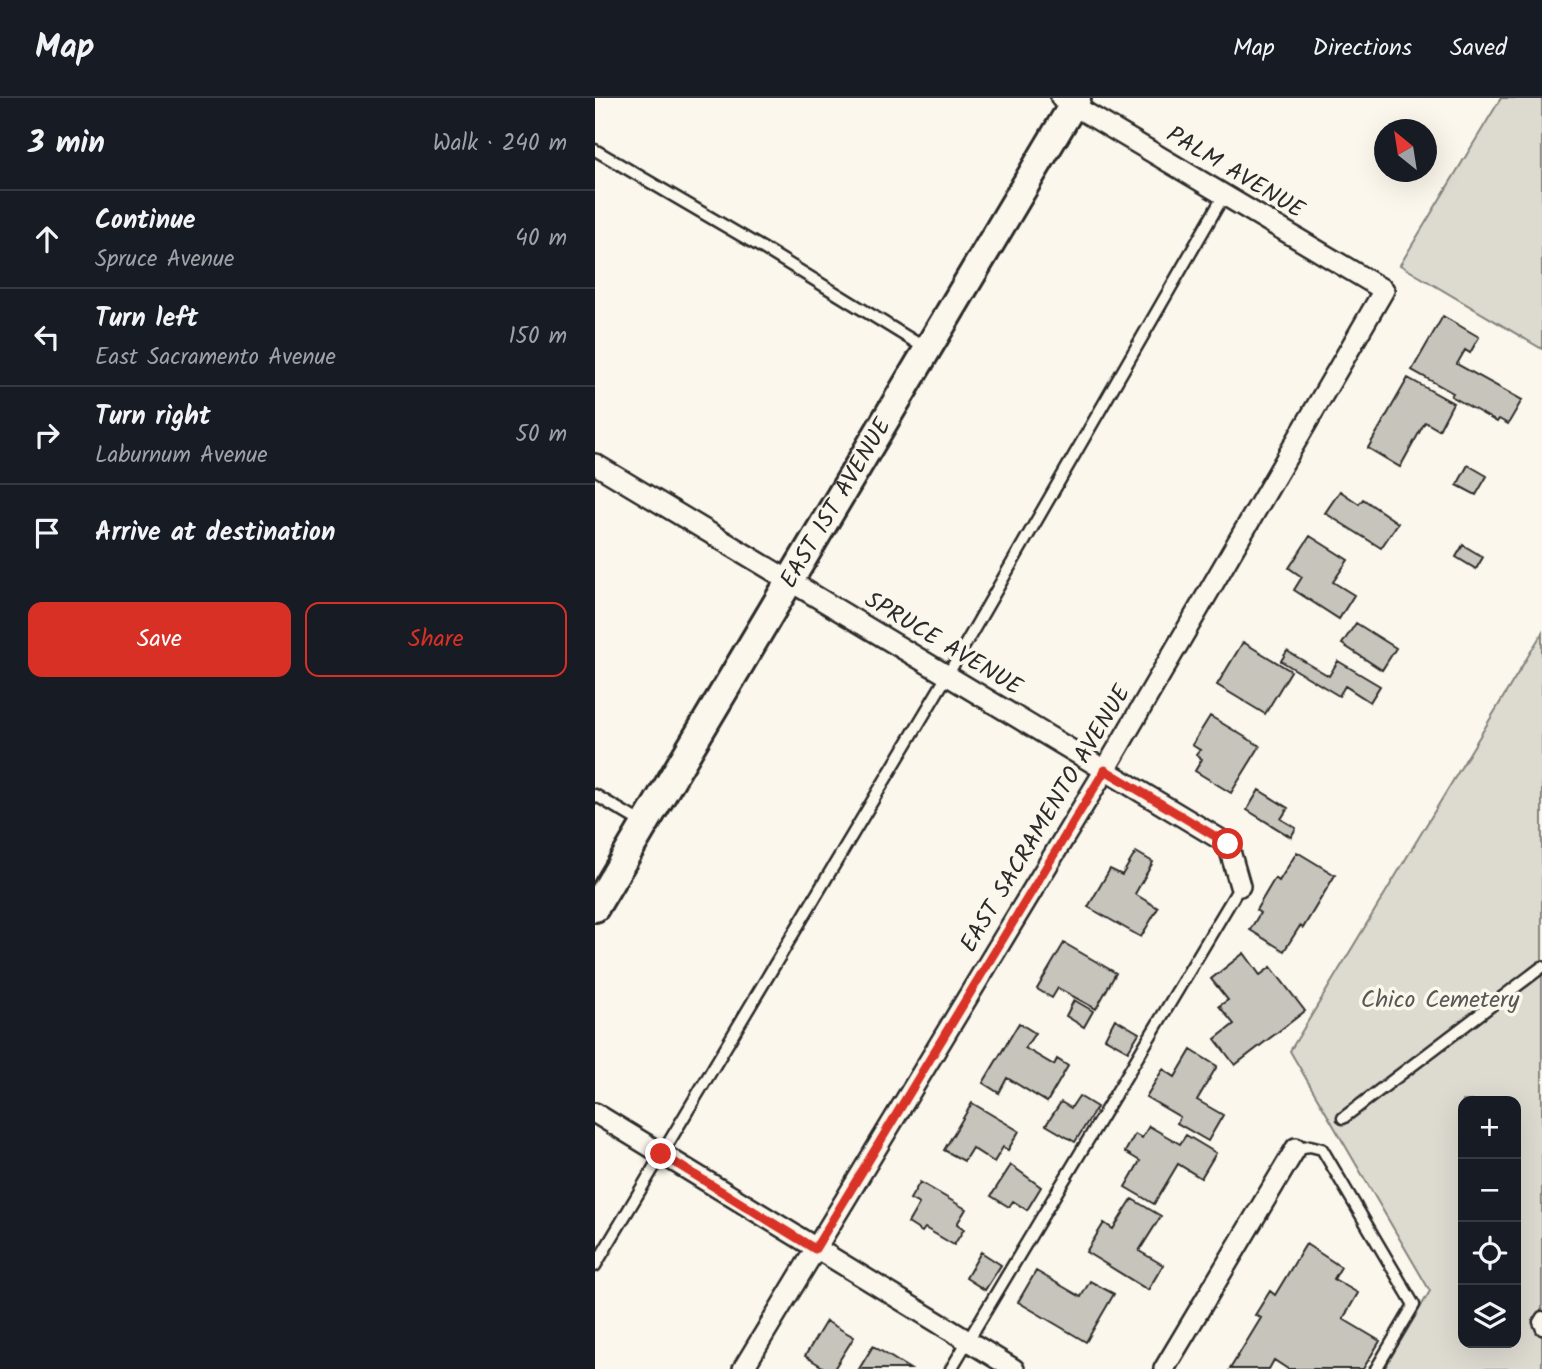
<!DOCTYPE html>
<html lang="en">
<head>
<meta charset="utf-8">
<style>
  :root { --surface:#171b24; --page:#242831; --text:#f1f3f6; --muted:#9ea1a6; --line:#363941; --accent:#d93025 }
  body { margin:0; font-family:Kalam,sans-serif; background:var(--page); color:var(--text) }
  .controls { position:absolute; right:21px; bottom:21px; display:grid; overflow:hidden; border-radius:14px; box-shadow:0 7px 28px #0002 }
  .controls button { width:63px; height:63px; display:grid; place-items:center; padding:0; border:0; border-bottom:2px solid var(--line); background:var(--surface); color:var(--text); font:35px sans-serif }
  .compass { position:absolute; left:779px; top:21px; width:63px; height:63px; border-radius:50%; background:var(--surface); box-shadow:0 7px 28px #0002; rotate:330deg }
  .stop { position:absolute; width:21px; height:21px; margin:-16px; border:5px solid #d93025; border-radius:50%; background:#fff }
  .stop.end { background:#d93025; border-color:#fff; box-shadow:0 2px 7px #0008 }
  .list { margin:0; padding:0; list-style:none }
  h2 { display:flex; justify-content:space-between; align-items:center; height:91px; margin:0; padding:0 28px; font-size:30px }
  h2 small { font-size:23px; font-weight:400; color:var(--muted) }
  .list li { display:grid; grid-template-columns:46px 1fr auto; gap:21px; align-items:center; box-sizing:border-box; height:98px; padding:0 28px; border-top:2px solid var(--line) }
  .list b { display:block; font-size:26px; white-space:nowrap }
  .list p { margin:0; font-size:23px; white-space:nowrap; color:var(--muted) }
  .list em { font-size:23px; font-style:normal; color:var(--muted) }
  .actions { display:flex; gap:14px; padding:21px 28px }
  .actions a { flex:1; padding:16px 0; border:2px solid var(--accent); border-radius:14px; text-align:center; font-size:24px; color:var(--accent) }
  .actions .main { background:var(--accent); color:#fff }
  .icon { flex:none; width:38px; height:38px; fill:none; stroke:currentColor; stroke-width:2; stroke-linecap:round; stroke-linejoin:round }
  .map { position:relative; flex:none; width:947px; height:1271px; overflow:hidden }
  header { display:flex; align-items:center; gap:42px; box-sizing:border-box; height:98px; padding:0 35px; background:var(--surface); border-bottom:2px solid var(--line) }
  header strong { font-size:33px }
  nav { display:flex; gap:38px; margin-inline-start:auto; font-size:24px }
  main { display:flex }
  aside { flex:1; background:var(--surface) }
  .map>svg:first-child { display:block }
  .green { fill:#dddad0; stroke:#84827e; stroke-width:2; fill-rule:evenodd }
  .building { fill:#c7c4bc; stroke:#2b2b2b; stroke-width:2 }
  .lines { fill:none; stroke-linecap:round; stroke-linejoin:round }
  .lane-casing { stroke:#2b2b2b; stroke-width:15 }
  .street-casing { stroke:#2b2b2b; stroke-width:24 }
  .secondary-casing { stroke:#2b2b2b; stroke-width:32 }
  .lane { stroke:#fbf7ec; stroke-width:10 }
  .street { stroke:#fbf7ec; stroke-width:19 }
  .secondary { stroke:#fbf7ec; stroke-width:26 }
  .route { stroke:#d93025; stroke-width:9 }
  .labels { text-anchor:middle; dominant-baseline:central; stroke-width:7; stroke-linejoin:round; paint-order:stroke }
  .street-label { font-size:24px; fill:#2b2b2b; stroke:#fbf7ec }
  .park-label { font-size:24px; fill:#585754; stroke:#fbf7ec }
</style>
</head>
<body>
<header>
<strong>Map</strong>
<nav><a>Map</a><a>Directions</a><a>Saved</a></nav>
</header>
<main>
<aside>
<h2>3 min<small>Walk · 240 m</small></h2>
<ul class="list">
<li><svg class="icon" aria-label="ahead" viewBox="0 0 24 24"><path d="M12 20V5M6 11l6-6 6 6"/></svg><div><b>Continue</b><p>Spruce Avenue</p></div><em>40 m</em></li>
<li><svg class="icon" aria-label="left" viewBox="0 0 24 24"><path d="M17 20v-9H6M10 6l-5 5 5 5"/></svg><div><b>Turn left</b><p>East Sacramento Avenue</p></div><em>150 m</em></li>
<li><svg class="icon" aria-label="right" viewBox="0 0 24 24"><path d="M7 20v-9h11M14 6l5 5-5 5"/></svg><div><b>Turn right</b><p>Laburnum Avenue</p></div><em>50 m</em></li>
<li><svg class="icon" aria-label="arrive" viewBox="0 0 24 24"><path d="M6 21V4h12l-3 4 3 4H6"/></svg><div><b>Arrive at destination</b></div></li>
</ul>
<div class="actions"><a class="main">Save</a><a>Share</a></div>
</aside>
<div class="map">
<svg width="947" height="1271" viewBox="0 0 947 1271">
  <rect width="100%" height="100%" fill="#fbf7ec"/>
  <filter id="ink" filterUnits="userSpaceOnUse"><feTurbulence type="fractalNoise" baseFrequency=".0143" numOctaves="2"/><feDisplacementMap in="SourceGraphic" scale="14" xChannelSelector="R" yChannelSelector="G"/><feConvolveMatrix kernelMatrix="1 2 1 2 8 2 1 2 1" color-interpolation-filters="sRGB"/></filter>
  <g filter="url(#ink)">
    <path class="green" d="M906,0H947V251L805,167Z
      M947,535V1271H789L835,1193L695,953ZM868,1003H921V1245H868Z"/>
    <path class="building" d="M848,218L884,239L875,255L870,252L862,266L927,302L913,326L904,321L902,324L856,298L858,295L817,272Z
      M813,280L858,305L844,332L830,324L805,369L773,350Z
      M873,367L892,378L881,397L862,387Z
      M745,393L764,406L768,401L803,425L786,450L730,415Z
      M715,438L753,462L738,484L759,497L744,521L699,492L707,479L694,470Z
      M868,447L888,459L881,471L861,459Z
      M761,525L801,550L787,572L747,546Z
      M648,544L696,573L670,616L622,587Z
      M692,553L734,578L743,563L785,588L775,604L750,588L744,598L686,563Z
      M615,618L665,648L636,695L600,673L607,661L601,657L605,652L597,647Z
      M664,692L693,710L686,721L701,730L696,739L652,712Z
      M541,754L558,764L540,796L563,810L546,839L493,809L515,771L527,777Z
      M702,754L740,777L708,830L705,828L689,853L655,832L665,815L661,812L680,780L684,783Z
      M469,845L521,875L501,911L463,890L457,900L442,891Z
      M649,855L665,877L676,869L710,913L640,967L620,941L639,926L624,908L633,902L616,881Z
      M479,902L498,913L489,929L471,918Z
      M520,921L544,935L533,953L510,940Z
      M424,925L440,935L430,950L459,967L462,961L473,968L452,1004L412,980L404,995L388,985Z
      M596,952L622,968L602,1002L628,1017L613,1043L582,1025L585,1019L551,999L568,971L580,979Z
      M484,998L502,1009L480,1044L451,1027L466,1004L476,1010Z
      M377,1005L424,1033L413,1052L408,1049L399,1064L377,1050L369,1063L349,1052Z
      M554,1028L585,1046L591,1037L621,1055L606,1080L583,1066L559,1106L530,1089L545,1063L530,1054L540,1036L547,1040Z
      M416,1067L446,1089L432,1112L418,1103L414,1109L396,1098Z
      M325,1084L371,1111L362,1126L369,1131L359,1147L330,1130L327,1134L313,1125L324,1106L315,1101Z
      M537,1101L566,1118L544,1153L568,1167L553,1192L491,1154L509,1125L518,1131Z
      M711,1146L746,1169L739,1181L763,1195L748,1221L785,1243L768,1271H693L679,1262L674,1271H635L666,1220L660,1217L675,1193L680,1197Z
      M386,1154L406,1167L390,1192L371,1180Z
      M441,1173L486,1199L495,1183L519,1196L491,1244L423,1204Z
      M231,1223L259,1239L239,1271H231L210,1258Z
      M278,1248L315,1271H264Z"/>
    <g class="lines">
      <g class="lane-casing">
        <path id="lane" d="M0,52L171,152L330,250
          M0,697L49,726
          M748,1020L947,869
          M701,1050L715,1048L727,1051L819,1207L781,1271
          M0,1168L352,578L629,97
          M947,1219L944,1224L947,1231
          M356,1271L645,788"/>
      </g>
      <g class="street-casing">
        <path id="street" d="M0,366L633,746L645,788
          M0,1015L419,1271
          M148,1271L510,672L789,192L466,0
          M569,1271L701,1050"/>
      </g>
      <g class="secondary-casing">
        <g id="secondary">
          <path id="s1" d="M0,810L482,0"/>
        </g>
      </g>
      <use href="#lane" class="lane"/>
      <use href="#street" class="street"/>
      <use href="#secondary" class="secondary"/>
    </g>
  </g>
  <g class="lines" filter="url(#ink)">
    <path class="route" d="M66,1056L220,1151L510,672L633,746"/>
  </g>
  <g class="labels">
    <g class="street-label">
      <text transform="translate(640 75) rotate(31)">PALM AVENUE</text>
      <text stroke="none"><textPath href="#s1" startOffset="471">EAST 1ST AVENUE</textPath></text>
      <text transform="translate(348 546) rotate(31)">SPRUCE AVENUE</text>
      <text transform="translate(451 721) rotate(-59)">EAST SACRAMENTO AVENUE</text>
    </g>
    <g class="park-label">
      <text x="845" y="902">Chico Cemetery</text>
    </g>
  </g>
</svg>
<div class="controls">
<button>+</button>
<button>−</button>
<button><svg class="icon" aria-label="locate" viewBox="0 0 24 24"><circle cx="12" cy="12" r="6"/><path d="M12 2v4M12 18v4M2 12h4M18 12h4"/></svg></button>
<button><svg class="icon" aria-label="layers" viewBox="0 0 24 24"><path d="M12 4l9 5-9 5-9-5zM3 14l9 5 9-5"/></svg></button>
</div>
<svg class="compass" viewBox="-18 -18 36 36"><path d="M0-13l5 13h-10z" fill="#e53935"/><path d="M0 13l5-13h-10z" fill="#9ea1a6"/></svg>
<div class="stop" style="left:633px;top:746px"></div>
<div class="stop end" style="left:66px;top:1056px"></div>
</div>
</main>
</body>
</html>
